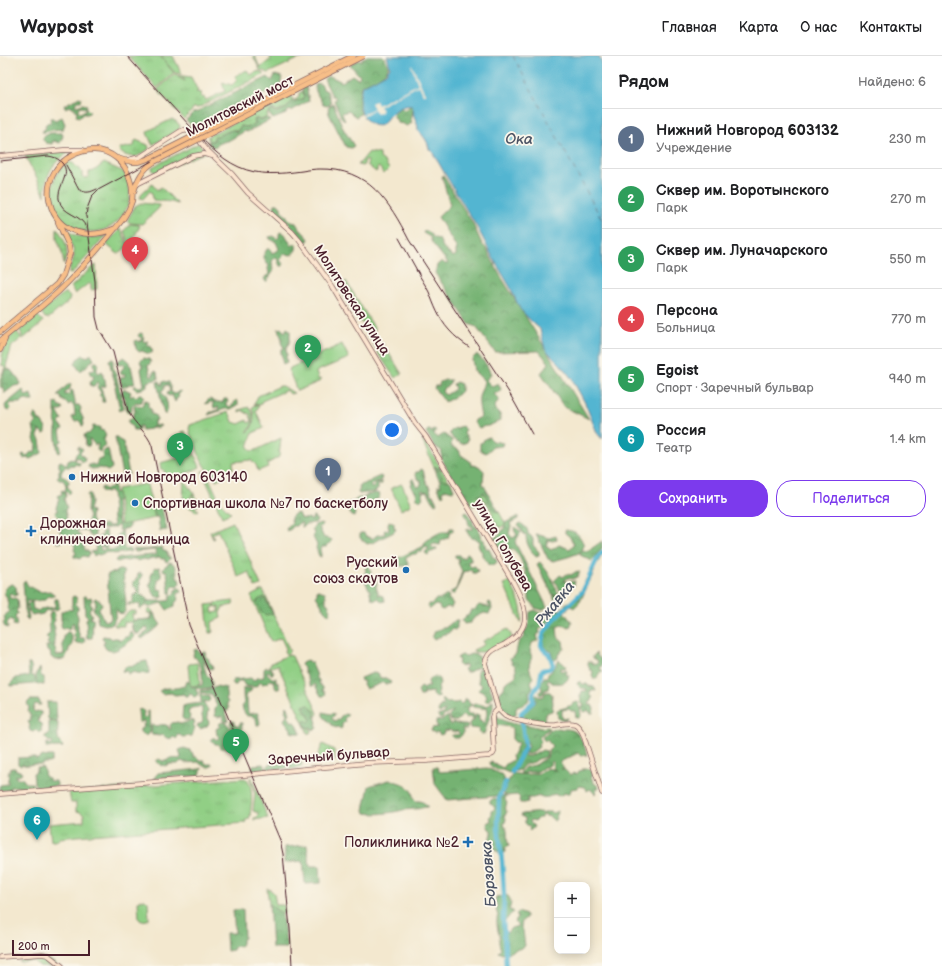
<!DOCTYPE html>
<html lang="ru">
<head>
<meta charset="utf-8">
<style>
  :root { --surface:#fff; --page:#f2f2f2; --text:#202124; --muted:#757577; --line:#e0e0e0; --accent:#7c3aed }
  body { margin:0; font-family:"Balsamiq Sans",sans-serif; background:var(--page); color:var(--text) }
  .controls { position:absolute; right:12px; bottom:12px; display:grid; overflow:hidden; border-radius:8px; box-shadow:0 2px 10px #0003 }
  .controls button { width:36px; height:36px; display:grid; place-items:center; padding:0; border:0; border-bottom:1px solid var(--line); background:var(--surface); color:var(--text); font:20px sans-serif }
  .scale { position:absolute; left:12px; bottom:10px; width:78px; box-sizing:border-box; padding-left:4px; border:2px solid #4a1f2b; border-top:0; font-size:11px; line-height:14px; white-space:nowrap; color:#4a1f2b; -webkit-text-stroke:3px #fbf7ec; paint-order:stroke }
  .you { position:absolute; left:392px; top:374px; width:14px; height:14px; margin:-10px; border:3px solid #fff; border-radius:50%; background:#1a73e8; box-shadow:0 0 0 6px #1a73e833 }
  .badge { display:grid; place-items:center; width:26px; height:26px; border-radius:50%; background:var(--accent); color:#fff; font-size:13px; font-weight:700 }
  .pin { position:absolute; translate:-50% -33px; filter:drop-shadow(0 1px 2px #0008) }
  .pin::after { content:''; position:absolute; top:21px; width:14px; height:12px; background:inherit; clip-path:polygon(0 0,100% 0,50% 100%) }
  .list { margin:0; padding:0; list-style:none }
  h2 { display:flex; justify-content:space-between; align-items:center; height:52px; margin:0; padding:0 16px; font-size:17px }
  h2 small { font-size:13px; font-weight:400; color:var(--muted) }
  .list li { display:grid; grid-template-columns:26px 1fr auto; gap:12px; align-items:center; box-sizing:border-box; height:60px; padding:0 16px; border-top:1px solid var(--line) }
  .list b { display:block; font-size:15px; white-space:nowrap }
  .list p { margin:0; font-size:13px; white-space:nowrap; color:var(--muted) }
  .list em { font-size:13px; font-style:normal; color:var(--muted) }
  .actions { display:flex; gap:8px; padding:12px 16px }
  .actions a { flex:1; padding:9px 0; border:1px solid var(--accent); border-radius:16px; text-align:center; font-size:14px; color:var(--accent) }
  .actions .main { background:var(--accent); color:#fff }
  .map { position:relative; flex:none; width:602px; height:910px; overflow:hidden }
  header { display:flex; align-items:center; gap:24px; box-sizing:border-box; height:56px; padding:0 20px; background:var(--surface); border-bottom:1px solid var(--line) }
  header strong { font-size:19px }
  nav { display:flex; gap:22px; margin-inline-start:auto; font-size:14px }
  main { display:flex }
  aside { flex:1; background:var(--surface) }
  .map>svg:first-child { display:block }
  .grass { fill:url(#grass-tufts); stroke:#6e7758 }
  .forest { fill:url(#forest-crowns); stroke:#5f684e }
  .garden { fill:#91cf85; stroke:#6e7758 }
  .water { fill:#52b5d1; stroke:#4e6a7e }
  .pier { fill:#f3e8cf }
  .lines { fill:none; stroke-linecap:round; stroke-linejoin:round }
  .river { stroke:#52b5d1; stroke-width:4.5 }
  .ferry { stroke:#4d5465; stroke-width:1; stroke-dasharray:5 4; stroke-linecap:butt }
  .secondary-casing { stroke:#856564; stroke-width:5.5 }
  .primary-casing { stroke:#856564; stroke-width:6 }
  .secondary { stroke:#fce5cf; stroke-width:4 }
  .primary { stroke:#f7be88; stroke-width:4.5 }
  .tram { stroke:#4a1f2b; stroke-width:1 }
  .rail { stroke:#4a1f2b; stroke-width:1 }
  .primary-bridge-casing { stroke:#856564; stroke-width:6; stroke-linecap:butt }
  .primary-bridge { stroke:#f7be88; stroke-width:4.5 }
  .poi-dot { fill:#1f6fb2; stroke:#fbf7ec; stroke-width:1.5 }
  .labels { text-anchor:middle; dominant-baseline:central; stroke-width:3.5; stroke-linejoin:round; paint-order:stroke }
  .street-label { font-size:14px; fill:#4a1f2b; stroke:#fbf7ec }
  .poi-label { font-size:14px; fill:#4a1f2b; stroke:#fbf7ec; text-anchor:start }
  .water-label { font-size:15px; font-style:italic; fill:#4d5465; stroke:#fbf7ec }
</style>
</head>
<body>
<header>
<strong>Waypost</strong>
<nav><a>Главная</a><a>Карта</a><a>О нас</a><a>Контакты</a></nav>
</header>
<main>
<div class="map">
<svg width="602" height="910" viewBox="0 0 602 910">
  <defs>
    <pattern id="grass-tufts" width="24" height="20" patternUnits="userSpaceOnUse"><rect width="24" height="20" fill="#91cf85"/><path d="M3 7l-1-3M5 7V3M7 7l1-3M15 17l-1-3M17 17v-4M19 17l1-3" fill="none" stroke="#7fb173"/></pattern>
    <pattern id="forest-crowns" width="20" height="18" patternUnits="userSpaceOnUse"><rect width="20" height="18" fill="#74b272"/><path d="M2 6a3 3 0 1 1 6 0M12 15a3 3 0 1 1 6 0" fill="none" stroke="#61905e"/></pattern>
  </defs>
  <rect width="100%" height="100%" fill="#fbf7ec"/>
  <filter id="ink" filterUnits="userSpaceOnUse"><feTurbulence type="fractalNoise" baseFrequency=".025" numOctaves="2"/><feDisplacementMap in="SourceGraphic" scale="8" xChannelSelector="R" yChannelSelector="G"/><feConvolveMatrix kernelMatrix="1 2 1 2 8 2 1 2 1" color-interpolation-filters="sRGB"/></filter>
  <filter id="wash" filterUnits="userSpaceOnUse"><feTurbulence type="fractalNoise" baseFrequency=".012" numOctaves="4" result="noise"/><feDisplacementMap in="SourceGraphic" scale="16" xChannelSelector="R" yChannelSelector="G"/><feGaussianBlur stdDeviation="0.9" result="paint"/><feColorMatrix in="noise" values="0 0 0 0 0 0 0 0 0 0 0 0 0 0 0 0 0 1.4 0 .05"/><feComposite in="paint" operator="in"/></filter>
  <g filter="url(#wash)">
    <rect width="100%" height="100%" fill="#f3e8cf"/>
    <path class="grass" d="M128,0H160L174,17L157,32Z
      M162,0H173L182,18L175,17L162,2Z
      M253,0H255L260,12L271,3L270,0H308L296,4L268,17L260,14Z
      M247,14L250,19L259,15L263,17V19L198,52H193L191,56L184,63L157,34L175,18L179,22L185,25V24L176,19L191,21L198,35L196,36L201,37L202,38L200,39L202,42L204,41L206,44L225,35L222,27L224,26L225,27L232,29L237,24L235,20Z
      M303,35L304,41L302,44L291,46L287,52L277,55L272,53L267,58L268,61L259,64L256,62L254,64L255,67L254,69L247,71L241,70L235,77V74C227,74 222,79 214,81V84L210,85L208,88V87L209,84L208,83V80L290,38L293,44H295L299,41V37Z
      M172,63L177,66L180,70L179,73L154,88H152L147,77L148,75Z
      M136,84L148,89L149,93C140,99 136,103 125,99C121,97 120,96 119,92H124L130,90L131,91L135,89L134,87Z
      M199,87L204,94L205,96L203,97L156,117L153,115L152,111Z
      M72,95C53,105 45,118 45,140L37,122L25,100V99Z
      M369,96L380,98V102L385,106L389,113L384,118L379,111L377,112V115L376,116L367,109L368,105L366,103L365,105L363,110L358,109Z
      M67,106L73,107L77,112H79L82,116V120L85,122L89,121V116L94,115L104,107L124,116C130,129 133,143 124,157C105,190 52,177 52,138C52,125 57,114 67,106Z
      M152,128L157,134L161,131L178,148L171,146L153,144L152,137L150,135L143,143L140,142L142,137Z
      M141,147L160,149V150L158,153L142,168L130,167L127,165L135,150Z
      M130,168L139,169L140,170L130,189H129L124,175Z
      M57,172C66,186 70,193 64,209L62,197L57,183Z
      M63,173C78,182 90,184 107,179L71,218L69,217C69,211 72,207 74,201C75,192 67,181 63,173Z
      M120,173L122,175L128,190L118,198L107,189V187Z
      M96,209L97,233L91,234V229L89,227L75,238L71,231L90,213Z
      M346,225L375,273L374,275L381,287L383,288L384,290L377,294L367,277V276L362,266H360L340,233V231Z
      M64,237H66L70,241L69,245L49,262H45L41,256Z
      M36,260H38L43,265L42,267L23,283L20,274L26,270V268Z
      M16,275L21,281V283L12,290L6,310L15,322L3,332L0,331V323L5,311L3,309L2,310C0,297 7,283 16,275Z
      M342,288L349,302L317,315L316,317L319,324L321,323V325L297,335L289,315L290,312Z
      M385,291L402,318L395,322L377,296Z
      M280,330H283L294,337L290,338L287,334L262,345L260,349L254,348L258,340L260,339Z
      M254,349L259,350L256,355L264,372L251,378L252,379L248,391L251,395L256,394L281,382L279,401L267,408L268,411L258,415L256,409L251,404L233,406L234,412L222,418L219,412L222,421L216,424L214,419L211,420L203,408L190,377L189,373L190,369L228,356L230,358L233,366L239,368L247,364L248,367L252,365L249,357L247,358L246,356H244L243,354L239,356V354L249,351C255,359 254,369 247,376H248C255,369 255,361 252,352Z
      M184,375H185L200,411L186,418L166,423L164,414L161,413L160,407L193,398L185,378L180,377Z
      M422,384H424L454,433L451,435L449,433L444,434Z
      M202,415H205L207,418L220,446L231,457L222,461Z
      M187,420L184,422L189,432H191L194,437L192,438L190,442L193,443V441L192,439L194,438L199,449L196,450L195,452L199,454L195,456L193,453L190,452L189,449L183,446L184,423L176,424V422Z
      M484,437L494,454L499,456L505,467V469L499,472L492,460L493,458L486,446L484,445L482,441L475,445L477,448L473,450L470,448L468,444Z
      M233,466L261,529L255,531L249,516L238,521L218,475L212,478L214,483H213L210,476Z
      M510,526C516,539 525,552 521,567L504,528Z
      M262,534H263L289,593C290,595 289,597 286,598L284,596L286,593L281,582L271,586L251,540Z
      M234,545L233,549L223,551L220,557L221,562L212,566L213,575L212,577H209L206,549L214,548L215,551L212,552L213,557L219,556V551H216L215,547Z
      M151,553L156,560L157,563L136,579L132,573L131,566L124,567V570H115L114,569L130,555H136V558H132L133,564L151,563V557H147V556L148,554Z
      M508,573L512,581L488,596H474L473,594L484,589L483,585Z
      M288,599L292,600L318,657L310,673L311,676L308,678L278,609L271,611L274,616L272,617L269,609L273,606Z
      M323,688L334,694L335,699V705L306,707L305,704L316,703Z
      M251,721L268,762L254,764V762L258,761V757L253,755L255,738L250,722Z
      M245,722C255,729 251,750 250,760L249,763L246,764L245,767L77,780L60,782L57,785H51L49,768L84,765V759L80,756L76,755V747H71L69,736Z
      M267,833H269L274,837L276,849H284L285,856L282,858L269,848Z
      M33,902C46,902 48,901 58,910H40L33,905L19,906V905L21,904V903Z"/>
    <path class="forest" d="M367,0H383C385,2 387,6 388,9C390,18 368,27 361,30C359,40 358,48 361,58L356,61L348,55L342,57L345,65L341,61L334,44L336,43L334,40H332L324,23L328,20L332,21L342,26L352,19L358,23L360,20L350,9L358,4L361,5L363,2Z
      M275,19L282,21L280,30L195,74L186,64L194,56H198L203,52L268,21L272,25Z
      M317,27L322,29L323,33L327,35L331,46L330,49L327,50L323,49C320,42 315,37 315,30Z
      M306,30L309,45C301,48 296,54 288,55L286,58L273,63L268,57L272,54L277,56L287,52L291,46L302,44L304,40L302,32Z
      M79,41L82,42L81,45H77L75,49L76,50L83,48L87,49L86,52L80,51L78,54L80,57L87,53L90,56L88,58H83L79,61L76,60L77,57L75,52H72L70,50L65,52L64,51L65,48H68L69,46H71L73,44L76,43Z
      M333,47L343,72L354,90L351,92L346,91L329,58L328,52Z
      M410,48L414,50L411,64L412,67L407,70L403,68L398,67L393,59L400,51L404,54L408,53Z
      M62,61L65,68L63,73C58,74 53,73 48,75C46,75 45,76 43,77L42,75L46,72L45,69L47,67L51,66L50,62H53L55,64Z
      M267,62L270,64L247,76L245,75L228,85H226L218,88L216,91L210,90L209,87L210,85L214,84V81C222,79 227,74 235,74L236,77L241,70L247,71L254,69L255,67L254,64L257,63L259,64Z
      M50,77H62L63,80L60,87L53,85L52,88L46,87L42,83L45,80Z
      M443,119L473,168L482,188L486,192L500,219L589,363L564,351L541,317L549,307L539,295L495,296L476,271L469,268L435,217L437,209L442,205L445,208L448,207L432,187L430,181L423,177L424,175L429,176L434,182L439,183L444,193L453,201L456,199V191L438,161L450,149L442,121Z
      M275,148H278L281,151C281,156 284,158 287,160C288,165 291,166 296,167C300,175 305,177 309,183L308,185L306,186L287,166L285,165L282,162L280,161L274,152Z
      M280,176L285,178L292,190L295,187C298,193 296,195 291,199L287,198H284L280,204L283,208V210H280C278,207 279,204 276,201L272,205L273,216L266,226L264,223L266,220L269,219L268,212L269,209L266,207L263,200L267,193H270L272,197L277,195L279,193L276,186L270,183L269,181L274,180L277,183L279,181V178Z
      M281,272L285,276L287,272L290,274V285L286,293L287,299L286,301L287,306L283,308L282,305L283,303L281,298V294L284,292L281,287L282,283L278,273Z
      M140,277L143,278L144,281L143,284L144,286L147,285L149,286L147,288L148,290H151L153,296L149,298L142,295L139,296L136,293L135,285L137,284L140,286L142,282L139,281L138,279Z
      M477,298L486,308L491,318L486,324L492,330L498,327L501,333L499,336L494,338L499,343L494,352L500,358V365C496,366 492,369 488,370C485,370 482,371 479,372L474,367L475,364L481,361C480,355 478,348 479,341C480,336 483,331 484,325L474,315L472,303Z
      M83,299L88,301L89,299H92L94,304C88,306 86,313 80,315L75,308L77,303Z
      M124,301L129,305V308L131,310L135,328H130L122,332L120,322L125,320L124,317L122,319L120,317L122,313L125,310L124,308L120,309L116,308V306Z
      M144,302L149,303L151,306L148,310L151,321L153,320V317L154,315L157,316L158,323L147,326V330L142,333L136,334L134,331L135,330L140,331L144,329L141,314L142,310L140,305Z
      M111,303H113V312L115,314L124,352L119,355L118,353L120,351L119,349L115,331L116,329L112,317L109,304Z
      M95,306H97L99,309L97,311V315L99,317L102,315L103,316V321L105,323L106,330L101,331L105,346H102V342L99,339L101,337L97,331L99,327L97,326L94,330H91L90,327L94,321L90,318V315L94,314L95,312L93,308Z
      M5,313L11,314L21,327L20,329L14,330L5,337C0,328 2,323 5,313Z
      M445,324H451L449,329L443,333L442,336L446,339L455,333L453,328L456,326L461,328V335L456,340L445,346L434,332L435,330H439L440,326Z
      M158,325L160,326V328L162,329V327L164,325L169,326L171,331V336L175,338L179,335L181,336L178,339L179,340L178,342L176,343V345L175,346L172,339L170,340L167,339V337L170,335L168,329L164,330V334L161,335C166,341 170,351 166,358H164L157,326Z
      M70,327L71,328L70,333L65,336V339L68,338L70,339V336L71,334L73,335L75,345V349H79L81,352L80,356L83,362L84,369L82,370L81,367L78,364L75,366L72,362V360H75L74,351L71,347L69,349L62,344L60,340H57L58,338L60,337L62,334Z
      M125,333L131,336L130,339L131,341L133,339L136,341L139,338H141L144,341L141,346L138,347L136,346L131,351L132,353L130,357L127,356L124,340L122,339V335Z
      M23,334L26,340L31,338L33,345H29L25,343L20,347H12L9,349L11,353L9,355L6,354L5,350L6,348Z
      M209,343L213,344L215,346H220L222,347L224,343H227L228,346L225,348L230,351L234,348L235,345L236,344L238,345V349L231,353H225L208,359L210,356H213L219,353L218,351L214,352L213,349V346H211L206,348L205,347Z
      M146,344L148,345V350L151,353V358L155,359L157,364L154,365V370L160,369L161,370L156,372L152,371L151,373L142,374L141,370H139V374H133L132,371L128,366L129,364L132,362L135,355L134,351L135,349L142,350L144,345Z
      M57,346L59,351H62L63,353L61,355H57L62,364L59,367L63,373L60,375L62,385L59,387L61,392L60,397L58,396C57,390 54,375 57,370C55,366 55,363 56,359L55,356V347Z
      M35,357L37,359L39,365H41L46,372V377L44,378L39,374L38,381L40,384L42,397L30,403L27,402L24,403L22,399L23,398L27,400L31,396L35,397L36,388L34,383L35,379L33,370L36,367L33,362Z
      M93,370L100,371V374L104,375L106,379L104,384L105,388V391L101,392L100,396L97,394L98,388L95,389L90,383L89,384L90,388L89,390H86L85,387L86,386L84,380L85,378H89L92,374Z
      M462,370L465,373L464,378L468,383L467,386L462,388L454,384L449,377L453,373Z
      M428,374H430L432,377L433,374L436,375L435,378L433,377L437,382L444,378L452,384L451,390L459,394L461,399L470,405L471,409L479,410L484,415L483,428L499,456L494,454L484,437L468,444L466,441H464L460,433V431L457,426L454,425L441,402L442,395L434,390L426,376Z
      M115,381H117L119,384L123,386L129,418L125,423L121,425L120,421L122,419Z
      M489,381L493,385L503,387L502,390L493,391L486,397L480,394V387L483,386L484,383Z
      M78,391H79L83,393L80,397L83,400V401L85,402L84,406H82L77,401L75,404L80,407V409H78L76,408L74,410H72L71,408L68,412L66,410L62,415L61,419L66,422L69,425V427L66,429L63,424H59L57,421L59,420V414L61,413L59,411V406L61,405L67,409L68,408L67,406L71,403L74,404L76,398L79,395L78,393Z
      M108,393L112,412L108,415L101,412L92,413L88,411L89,409L92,408L94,409H96L98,403H103L102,397L105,394Z
      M435,410L438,412L440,411L442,413L441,414L439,413L438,414L440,416V417L442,419V422L443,423H445L446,425L448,424L450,425L453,430L452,431L454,432L453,435L445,433L442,435L444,438L443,440H442L438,432V429L441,431L440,426L441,425C439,421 435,420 437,414L435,412Z
      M421,413L423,414L426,425L430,432L431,437L433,439L437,447L436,448L434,447L430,440V439L427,435L424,436L423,434L421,435L423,437L422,440L423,442L420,445L417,442L416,436L414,434L411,429L412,426L411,424L413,423H414L415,428L418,431L421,429V425L418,423L415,418L416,416H419Z
      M380,420L382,421L381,424L370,429L372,432L374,431V429L378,426H382V428L378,429V433L375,436L359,438L358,436L360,433L359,431L360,429C363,429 365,426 369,426L371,424Z
      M113,426L114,428V431L115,437L116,436H120L119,448L118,444L116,445L119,468L116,471L103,473L101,471L102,469L104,468L108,470H112L114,468C111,460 114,456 112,448L113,447C112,443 113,439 111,435L106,437L101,435V432L103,431L106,434L108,432H112V427Z
      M67,429L71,436L69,438L67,436H65L66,440L64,443L67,452L65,454L67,464L66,466L68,467V471C72,469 78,471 83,470L87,473L89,469L88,465L89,462L87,455L88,442L87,439L89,437L90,438L91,447L89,454L92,455L91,462L92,465L94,472L96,474L95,477V480L92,481L89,479V477L84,474H76L81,481L80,482L75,480L74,482C80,484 84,488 85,494L89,496L90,498L87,501L83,500L80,503L74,501V499L76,497L74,494L75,490L70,483H63L62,486L58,487L57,485V481L62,480L63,479L60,477V471L56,466V464L58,463V461L56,459L55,456L58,455L56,452L58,445L60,444L58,440L62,438L61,435L62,434L65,435L66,430Z
      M376,437L380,438L379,442L375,444L364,448L362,444L359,447H355L353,452L355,458L354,461L351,460L348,455L349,451V448L350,446H353L358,442H363L367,439Z
      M159,447L161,449L163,457H162H163L167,474L160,475L158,461H155L152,448Z
      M466,456L468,457L471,463L473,464V468L478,472L481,482L484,484L486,492L489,493L493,501L496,503L497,507L492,509H488V506C485,503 481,501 482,496L480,494L478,489L480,485L471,482L467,476V473H473V471C470,470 468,469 468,464L466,462L464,458Z
      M298,457L300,459L301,462L306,463L309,462L310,464L313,463L312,461L313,460H314L315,463L317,464L315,467H312L309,468H306L304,471H302V467H299L296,470H293L291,473L287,475L286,473L290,468L292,467V466L291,464V461L294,458Z
      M518,460V463L510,467L511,470L509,478L513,482L517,479L514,474L515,471L521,476L515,486L547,551L542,554L535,552L533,548L529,544V538L527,534L532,532L525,516L527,514L525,515C522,508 519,495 511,493C506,492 502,493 497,492L493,483C499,478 505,475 505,467Z
      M389,465L394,467V472L396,473L394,476L372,487L367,488L360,482V477H364L366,480L372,483L377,479L385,478L384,475L385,474H389L388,468Z
      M120,467L124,468L128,467L130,470L128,472L122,474L124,492L126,494L128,493L131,494L130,496C122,496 115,500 108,496L99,499L97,498L94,500L91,497L92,495L95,496L96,486L98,485L101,494H104L105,493V491H102L101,489L103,487L104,483L100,484L99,482V480H103L102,476L104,475H106L107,481L106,483L107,485V493L110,494L118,493V488L120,487V485L118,484L117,479L121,476V474H119L118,469Z
      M320,467L322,468V470L319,471L324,482H328L332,484L331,487L328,488L326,491H323L320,493L321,498V501L319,500L316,492L317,489L313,481L314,476L312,473L315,469Z
      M520,467C525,470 528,472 528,478L531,480L533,483V489L539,496V500L536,501C531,495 526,488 526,480L523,477L518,469Z
      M450,472H453V475L450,476L448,482L441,484L440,489L434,488L431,490L433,492H437L436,494L432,496H430L428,499L425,497L426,495L428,494V491L424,492L421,497L419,495L416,498H413L406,502V505L408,506V510H402L396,511L393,507L394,504L424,490V487C427,484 437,477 442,476C444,476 447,476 449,476Z
      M565,474C577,475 579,478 584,489L579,497L568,501L553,505L548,503L536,478L549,482L556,480L557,483L553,485L548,484L546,490L551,494L559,489L570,493L574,488L569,480L565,477Z
      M602,485V492L592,505L580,499L581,494L588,495Z
      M162,491H163L162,494L167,496L168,500L171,502L167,506L165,505V503H161L160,501H158L157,503L152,502L147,504L144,503L138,505L135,503L127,505L123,504L118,506L115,505L117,502L153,499L156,498L155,494L135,496L133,494L134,493C142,495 153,493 162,491Z
      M602,497V499L594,513V516L580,546L574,552L571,550L564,556L572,566L570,571L561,569L557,571L558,581L563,585L564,592L558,599V602L555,604L553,603L551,595C545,594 541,589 544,583L543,579L545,575L544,572L552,564V562L539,574L540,577L537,579L538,584L532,587L530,595L532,602C527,609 530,615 533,622L531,626L533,631L529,637L530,641L528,645L521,650L518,649L516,653V658L514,660L506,659L499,651L497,641L502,634L504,632L505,627L516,620C516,615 517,610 512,607L510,602L516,598C518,589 516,587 524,581V577C529,572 529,563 530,556L535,554L541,557H553L554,555L558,553L561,554L562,552L565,550V548L569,546L571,547L575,544H578L579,541L582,538L581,534L583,532L586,523L592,517L591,513L594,512L593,509L597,500L601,498Z
      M466,498H469L471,502V505H468V508L471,511L475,510L478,515L476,517H473L471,514L469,515L463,516L457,534L454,538H451V536L456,533L462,515L458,507L459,504L455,502V499H459L461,502H464Z
      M170,506C177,508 177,516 177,522L179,523L180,527L177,531L174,530L172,532L171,538L169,537L167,515H164L163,513L164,511Z
      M540,506L550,519L559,539H555L557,540H561L562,542L556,546L553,540L555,539L552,538L537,508Z
      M366,510H369L371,516L370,520L371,522H375L377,527L376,531L378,536V539C382,539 385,540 385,545L382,546L378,542L376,544L372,543L370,537V535L365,525L367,521L364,518L366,515L365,512Z
      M159,511L161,516V522L158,523V533L162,534L163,541L160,542L159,541H156L149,529L151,528V517L153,516L154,512Z
      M117,514H121L125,516L123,519L124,523L123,525L125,528C124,535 126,542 126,549C126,551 125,553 125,556L122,558L119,557L117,554L116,555V559L113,568L105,569L98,567L97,562L98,560L95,556L93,552L96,547L94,543L96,542L98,544H100L102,548L101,550L99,552C100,557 102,560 104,565L110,564L111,561L110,556L107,519L112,516L115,517Z
      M577,515L580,516L577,521L572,523L567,522L564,525L568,526L575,525L574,529L563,538C557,533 560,529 554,525L560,519L563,521L567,518L571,519Z
      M140,517L142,518V522L140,524C141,529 140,533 141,539L144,540L149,544L147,545L146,548L148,545H165L170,544V540L175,537V534L178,532H180L181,536L177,538L179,543L175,547V551L167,554L162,547C156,548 153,551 148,551L146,549L142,552L140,553V548L128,549L129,547L133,546V539L138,537V535L133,530V526L137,522L138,518Z
      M25,524L28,530L33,532L40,536L50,535L55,539L52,541L49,540L45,544C39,544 34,546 27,545L26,551L28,554V559L29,561L28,564L26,563L24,543L26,542L24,539L23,526Z
      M11,528H13L16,531L17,539L14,540L10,537L9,539L11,543L14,542L17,543L18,553L16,555L18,557L15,560L17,568L16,570L13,569L14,566L11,563L7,567L8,570V572L5,571L3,566L5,565L4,560L9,556L7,552L9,548L7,545V542L4,537L5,532Z
      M318,534L325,536L326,541V547L328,548L331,554L329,559L322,552V550L316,540L317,538V535Z
      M85,539L88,542L91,541L92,544L90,547L92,550L89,554L92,559L90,562L94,564C91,571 94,576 92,582H87L86,563L88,561L85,558L84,540Z
      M447,539L449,540L448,542L453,548L451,552L447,551L443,554L440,553L439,550L435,549L430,553L428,550L429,548H432L436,543H441Z
      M74,540L76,541L77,545L75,548L78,551V554L76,556C78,559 79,563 77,566L78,570V574L80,582H84L85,586C81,588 78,588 75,586L76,583L73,579L76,574L73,573L74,568L73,566L70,572L67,573L66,571L63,573H62L61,568L62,566L61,564V556C65,553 68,553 72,554V541Z
      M264,541L273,558L264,559L262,557L256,547L258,544Z
      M55,543H58L59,548V552L56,554L51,553L49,555L46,554L43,558L38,559L36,558L32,559L29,555V553L27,549L29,547L32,546L33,553L39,555L40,553L55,551Z
      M489,546L491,547L492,553L489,558L484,557L474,562L470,567L464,568L462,564L466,560H468L471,554H474L479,549L488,551L489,553L490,551L488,548Z
      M51,555H53C55,558 54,561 55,565L53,567L55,572L54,576L55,580L54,582L55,589L54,591L56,593V599H59L64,598C63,592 62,587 64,582V579L67,576H69L72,581V590L69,592V594L65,603L55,604L51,601L50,596L47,595L46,590H50L47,587L49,584L46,581L50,577V573L48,570L50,564L49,560Z
      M152,556L161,569L142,583L140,581L148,575V573L146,571L140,577L136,578L133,573L131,565L152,563Z
      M456,565H458L457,569V572L455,574L452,573C450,576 447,579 443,578L440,581L434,584L432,582L435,575L442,572H445L449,569L451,567Z
      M130,575L134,579L133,583C128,586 118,595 112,595C110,595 108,594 106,593L103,588L105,585L102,582L103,580L110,581L112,583L114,582H118L120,585L125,581H128Z
      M197,593L201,598L203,595L206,597L205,599L207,602L209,603V606L212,608L213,612L211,613L208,612L202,600L204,607V610L207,620L211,622C212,626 213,629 211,632L208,633L205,632L200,633L196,632L195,634L198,636L197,640L194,641L191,638H190L188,641H185L184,638L175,639L171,637L162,638L159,635C166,630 169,633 175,632C179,632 182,630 185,630V627L188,625L192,631L202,629C203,626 202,612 200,609C199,606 197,605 197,603L193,600L194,594Z
      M596,597L600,603L602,602V609L600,612L601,614H602V617L600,616L597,622L594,623L592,619L593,615L590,614L588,609V606L590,605L596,609L598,605L593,602V600Z
      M471,598C480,600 480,599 481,608L483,610L482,612H480L478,611L469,616H466L464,613L467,611L466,609L460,610L458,609L459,604L457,603L458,601L462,599L466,600Z
      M306,604H308L309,607H312C313,613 317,616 317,622L319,624L320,629L323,631V634L326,638L324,640H321L317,633L315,628L313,630H311L304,614V612L301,609L302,607L304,606Z
      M559,604L564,608L566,611L565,612H561L560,614L561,615L565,614L567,615L566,619H569C568,628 560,628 552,627L549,623L546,626L549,628L548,633L544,635L543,638L540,639L539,636L542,634L541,631V625L543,624L544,621H547L548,618L552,615V613L556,610V607Z
      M145,605H147C148,608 149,613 149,616L148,618L135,617L134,616L130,618H128L127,615L123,616L122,614L129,609L131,611L138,607Z
      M28,608H30L32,612L31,619L34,620L36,624V617L40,612L41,620L44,621V629L36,628V626V627L33,628L10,630V628L16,622L29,620Z
      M266,611L271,612L273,618H271L269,615H268L267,617L272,622H276V625C279,627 280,630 279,633H276L275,631V628L274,625L270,624L267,627L262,628L261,626L255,631L245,630L242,625H239L236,629H234L232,626L233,624L251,622L254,625L256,622L264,621V613Z
      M479,613H484L486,615C485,619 486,622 488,624L493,640L490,642L489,645L487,646L485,644L487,641L486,638L478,634L481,631L482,629L479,627L477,615Z
      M373,617L379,618V621L382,622H386L387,624L391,626L390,628H385L383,626C377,630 373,630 366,633L363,628L364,625H361L360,622Z
      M436,621L439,623L440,627L438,631L439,635L437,638L439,639V641L436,642L433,639L432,636L425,637L424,635L423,640H420L418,635L420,632L422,631L424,633L426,631H430L428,626L430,622Z
      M578,626H581L582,628H587L589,630L594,631L596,635L591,634L590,638L593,642L591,646L589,647V649H592L594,653L593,657H590L588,654L586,656L583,655L582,652L584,648L581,646L580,640L581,638L582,635H586L587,633L581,632L577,628Z
      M218,630L221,632L223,631L226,632C225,637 227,637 226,643L228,646L227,649L229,651L228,655H226L225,657L228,665L227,666L224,665V663L222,660L218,661L215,660V653L217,650L215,646V642L213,641L212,638L208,639L206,637H201L199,636L201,634H209Z
      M243,632H251L252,634L245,640L247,643L248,657L250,658L254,657H258L260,667L259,669H257L256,663L252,660H247C244,657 242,653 242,649L244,648C243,644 243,636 243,632Z
      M545,636H550L552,638L553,647L552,655C546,656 544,660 544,667L525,664L521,661V658L524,657V652L527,651C531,652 533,649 536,646L534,640L536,639L540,641L544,640Z
      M200,638L204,640H207L209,641L210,644L208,646L204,645V647L208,654L207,660L208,662L209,668L206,671L200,673L197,670L198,668H201L203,665L202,660V652L200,650L198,651L191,652L188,657L190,660L189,664H184L182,662L183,650L186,649L201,647V642L199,640Z
      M466,643L468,644L469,647L471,648V650L467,651V656L469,658H473L474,662L472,663L469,661L465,662L463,659L457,665H451L449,660L454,655L443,660V662L440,663L438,661L439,659H442L444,656L446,655L445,654L439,657L438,655L441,649L443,650L444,648L442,644H444L447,647C452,646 453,648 459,646L461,648L463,647L464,644Z
      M30,644H39L41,649H38L35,648L33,654L35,656L37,655L41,656V659L39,662V663L38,665L42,669L41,676L39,677L36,674L33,676L30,675L29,672L30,670L28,665H31L29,661L31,660L28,656L29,652L27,647Z
      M493,645V652L484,678H481L478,676L479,673L470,672L469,668L471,665H473L475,662V660L476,658L479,659V664H481L483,667L485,666L488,653L473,651L472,649C476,647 481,648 485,650L489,649L491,646Z
      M47,646H56L57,666L48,663Z
      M578,646L580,648L578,650L580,651L581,660L579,662H576L575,655H571L569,653L562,654V660L563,663L568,662V663L564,665L558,662L557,654L567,651L568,650H571L573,647Z
      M305,649H309L312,652V654L315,655V660L317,667L316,669L317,671L316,673L313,674L311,671L309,672H307L304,667L305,664L309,666L311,664L309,661V658H307L303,650Z
      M287,650L288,651L290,658L288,659L291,665L296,667L300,675V678H298L297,677H294L291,676V673L284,664L287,658L285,655Z
      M142,653L144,656L143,660L145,662L147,661V655L149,656L150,671L151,673L149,678L146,680L144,678H141L140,676V673L144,671L143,669L145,666L143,665L140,667L139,666L138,654Z
      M323,656L331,658L334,657V660L332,662L334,665L339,663L341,660L345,658L348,659L344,663L345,666L342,668V672L340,673L338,671L336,672C331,669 327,664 323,660Z
      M495,659L505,665L515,668L521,667L541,672L547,671L550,673L544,676L539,682L541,686L538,688L539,691L530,698H526L525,694L529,691L527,685L525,684L522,686L523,691L521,694L524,696L525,700H530L537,696H539L542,694L547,695L546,701L538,703L534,706L524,709L520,714L509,717L502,714H499L491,711L489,707L492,706L494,709L495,708L503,712L506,708L513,704L512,699L516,695V692L519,687L515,686L512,683V673L511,671L496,669L494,661Z
      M446,661H448L450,669L453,667L462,669H467L468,670L467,673H462L464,677L459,682H453L451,680L453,679L460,678L457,675L454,676L449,674L444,675L443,678L440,679L438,676L435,677L431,675L432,672L438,671L436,668V665L443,664Z
      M49,664L58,667C58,675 56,685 63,690L62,692C59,690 55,692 51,691L50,692L46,691V688L48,687L51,689L53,688L52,685L50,686L45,682V680L49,678Z
      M191,664L194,665L195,667L193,669L195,671L192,680L182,681L180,679H178L177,682L176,683L174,681C169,684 166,682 163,679L160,680L152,679L151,676L152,673L151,670L153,669L157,670C162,668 164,668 168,670L169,673H171L170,669L172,667L178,666L181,668C185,666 187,667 191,664Z
      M231,665H234V668L238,671L240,667H242V680L241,682L242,686L240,687L236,678L234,677L232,674L237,692C231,692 226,693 220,692L218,688H215L211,683L212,682H215L216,684H218L219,680L217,679L216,673L217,672L220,671L219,668C225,663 228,669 231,672L232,669L230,668Z
      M559,672C563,674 567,672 572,674C581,677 585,691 587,699L582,700L578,697L560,706L564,712L561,713H564L570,719L574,717L577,718L579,715L583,714V712H587L592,715L593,718L591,721L594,727L599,731L598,733H596V737L595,738L590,733L587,735L584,731L580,730L577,732L571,733L570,738H567L565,737L559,740L554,738C550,741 545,743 540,740L533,742H528V746L525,747H520L519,744L520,742L517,739L507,740L503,737L509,724L513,717C521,719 528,719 536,717L539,718C544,713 548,711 555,714H556L553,713V706L551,705L550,709L547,711H544L537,716H528L523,718L520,717L525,711H528C531,709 534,710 537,708C541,705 542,704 547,702L549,694L552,690L547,684L545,685L542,682C546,676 551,673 559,672Z
      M184,692L190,694V696H192L194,701H197L200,704H204L206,708H212V710C206,713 202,709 198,706L185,707L182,705L180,706L178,708H170L165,710L163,709L161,710L159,707H157L156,705L159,703L163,705H166L170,702C174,703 176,702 180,703L181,701L179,694Z
      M44,700L45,701L48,700H53L51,706C47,708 44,706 41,709C39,708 37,708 35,708C30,708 27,711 22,708L21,710L18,708V702L34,701L35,703H38L40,701Z
      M299,702L301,704L302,710L299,712L290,713L289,711L278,714L274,712L269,714L254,715L252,711L253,709L263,708L266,712H267L268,709L272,708L274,709C277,707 282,706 286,708L288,706L296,705L297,703Z
      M42,711L45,715L44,718L46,721L49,722L50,725H56L57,728V730L38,732L34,727L33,717H35L37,712Z
      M433,711H437L440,716L487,712L503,719L505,726L498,740L447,744L435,728Z
      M11,712H15L17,714L22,716L21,718L15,720L16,722H22L26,727H32L34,731L33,732L25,733L24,731H22L20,734H19L17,730L15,731H10V734L1,735L0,733V729L8,728V722L9,721C7,717 9,715 11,712Z
      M202,712L200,719L199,720L168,721L153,723L158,717L200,713Z
      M389,724C398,726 407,728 412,736C413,739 413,743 416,745C417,745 419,745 420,745C423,746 426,748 428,750L427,751C423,751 420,753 415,753C410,754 404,753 399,755C389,757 376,759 365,757L364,754L369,730Z
      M503,739L506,740L505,744L507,747L505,753L507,755L505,760L506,763L504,769C510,775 505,782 509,789L508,791L504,793L506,794V796L503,797L501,795L499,797L494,793L493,786L490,784V780L492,778V775L489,773L487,768L488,766L491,765L490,760L492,759V755L495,752L490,747V745L494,742L496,743H500Z
      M557,755L558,758L556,760L557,763L555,765L553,764L550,761L543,759L541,762H538L535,765L531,764L530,766L533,769L534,771L530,775L529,773L530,770L527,769L525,767V762L522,761L521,759L522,758L541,756L543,758L545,756H551L553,757Z
      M307,789L310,810H320L321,827L305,828L303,805L284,807L285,791Z
      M505,839L508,840C512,845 511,849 509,854L513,855V857C508,859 509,863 504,865L505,875L507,877L511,872L518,870L515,866L518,862L516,859L518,856L526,859V862L522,865L521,872L523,874L525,890L519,893H516L514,895L502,898L498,896L501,893C499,889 498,884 500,880C497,876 496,863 498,859C496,856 496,854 497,850L495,846L496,841L499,840L501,841Z
      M269,848L282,858L287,892H272Z
      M243,853L244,882L242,883V887L240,891L235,890L233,894L227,895L226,877H235L233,854Z"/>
    <path class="garden" d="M145,428L147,429L155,462L121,469L117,433Z
      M402,428L411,449L401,454L391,432Z
      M197,607L198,608L200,627L199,629L192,630L190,628L188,610L189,608Z
      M145,843L148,846L149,863L147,864L141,865L139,863L138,846L140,844Z"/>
    <path class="water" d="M387,0H599L602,7V383L597,377L585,347L572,323L560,308L545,293L540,273L532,266L520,253L510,231L493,202L478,173L445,118L433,97L429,93C428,85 423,80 418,74C418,68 416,66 414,60C413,57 414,53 412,50C403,48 394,55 388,61C386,64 384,67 382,69C379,70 376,70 373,69C358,62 358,44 362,30L374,24L386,17L390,11Z"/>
    <path class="pier" d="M411,9H412L425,38H423L419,29L380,50L382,56L377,58L374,53L363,60L362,59L374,52L371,47L376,45L378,49L418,28Z"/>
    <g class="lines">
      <path class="river" d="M512,716L525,691L521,657L533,646V637L539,628L542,614L549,613L553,609L549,598L543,593L541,589L544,576L558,559L583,535L598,501L602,497
        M506,910L503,863L504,838L502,805L498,771L499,741L506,726"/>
      <path class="ferry" d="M513,0L602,164"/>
    </g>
  </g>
  <g filter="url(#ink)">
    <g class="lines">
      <g class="secondary-casing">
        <path id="secondary" d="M0,100L64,94H83
          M128,104L140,101L181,75C185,73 188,73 192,76L206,93L232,118L248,137L292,176L299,184L333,231L415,367L426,381L437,399L512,524C525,549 536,571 505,588C495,593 488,595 485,607L498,653L505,660L509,662C525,666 540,670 556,669C562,668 570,666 575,668C579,670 581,674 583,678L602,737
          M135,130L139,127L193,100L204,98L212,100
          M0,738L245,719L367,707L426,705L489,700L493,698L494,696L492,661L493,658L498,653
          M0,901L42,898L48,899L62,910"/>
      </g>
      <g class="primary-casing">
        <path id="primary" d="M117,102C133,107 137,108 152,101
          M134,135C138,122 143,113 154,106
          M0,276L57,228L63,219L70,197L69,190L58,166
          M0,285C19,269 39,253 58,236C76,219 93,199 109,180C118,169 128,159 132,145C133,137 133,132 130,124C128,116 123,107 116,102C97,86 67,96 55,115C49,125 47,136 50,147C58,178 89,184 116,172
          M0,294L5,283"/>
      </g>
      <use href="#secondary" class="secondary"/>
      <use href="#primary" class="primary"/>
      <path class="tram" d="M0,105L48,100C54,101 58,102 62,107C72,118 57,130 59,143C62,160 82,157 86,172
        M66,109L79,134
        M80,134C86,138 91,136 97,133
        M292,910L290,873L283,798L280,784L189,569L152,390C148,377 134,368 128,355L113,296L99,273L96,261L95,225L86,160L87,153L92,140L98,134L154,104L360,0"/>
      <path class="rail" d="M127,0C148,24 169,47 190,70C205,86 219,102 239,111C259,120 280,118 302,115C308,114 314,113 320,113C368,112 389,145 409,184L508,335L516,349L532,378
        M399,182L419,218
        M416,214C420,221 425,228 429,236C434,249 439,263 449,274C455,281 462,286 469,291"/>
      <g class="primary-bridge-casing">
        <path id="primary-bridge" d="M152,101L353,0
          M154,106L363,0"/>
      </g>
      <use href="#primary-bridge" class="primary-bridge"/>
    </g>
  </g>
  <g class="poi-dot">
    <circle cx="72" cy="421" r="4"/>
    <circle cx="135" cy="447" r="4"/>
    <path d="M29 469h4v4h4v4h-4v4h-4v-4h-4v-4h4z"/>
    <circle cx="406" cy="514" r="4"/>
    <path d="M466 780h4v4h4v4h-4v4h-4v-4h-4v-4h4z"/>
  </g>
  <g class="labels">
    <g class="street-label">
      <text transform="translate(240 50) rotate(-27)">Молитовский мост</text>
      <text transform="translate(352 244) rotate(57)">Молитовская улица</text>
      <text transform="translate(503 489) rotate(60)">улица Голубева</text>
      <text transform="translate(329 700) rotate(-4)">Заречный бульвар</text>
    </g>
    <g class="poi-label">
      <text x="80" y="421">Нижний Новгород 603140</text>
      <text x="143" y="447">Спортивная школа №7 по баскетболу</text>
      <text x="40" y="467">Дорожная<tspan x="40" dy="16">клиническая больница</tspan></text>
      <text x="398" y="506" text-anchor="end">Русский<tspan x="398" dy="16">союз скаутов</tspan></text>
      <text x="459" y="786" text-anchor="end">Поликлиника №2</text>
    </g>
    <g class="water-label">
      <text x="519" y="83">Ока</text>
      <text transform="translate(555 548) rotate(-51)">Ржавка</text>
      <text transform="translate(489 818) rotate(-94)">Борзовка</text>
    </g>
  </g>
</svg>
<div class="controls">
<button>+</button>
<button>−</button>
</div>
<div class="scale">200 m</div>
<div class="you"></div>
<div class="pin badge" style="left:328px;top:435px;background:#5c6f8a">1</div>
<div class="pin badge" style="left:308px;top:312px;background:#2e9e5b">2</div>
<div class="pin badge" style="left:180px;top:410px;background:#2e9e5b">3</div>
<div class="pin badge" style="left:135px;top:214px;background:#e0444e">4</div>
<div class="pin badge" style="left:236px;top:706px;background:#2e9e5b">5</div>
<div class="pin badge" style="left:37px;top:784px;background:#0f9aa8">6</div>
</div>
<aside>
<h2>Рядом<small>Найдено: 6</small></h2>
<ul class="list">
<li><span class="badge" style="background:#5c6f8a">1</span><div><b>Нижний Новгород 603132</b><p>Учреждение</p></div><em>230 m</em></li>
<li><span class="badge" style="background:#2e9e5b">2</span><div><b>Сквер им. Воротынского</b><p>Парк</p></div><em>270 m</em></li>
<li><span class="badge" style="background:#2e9e5b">3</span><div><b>Сквер им. Луначарского</b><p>Парк</p></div><em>550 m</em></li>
<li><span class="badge" style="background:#e0444e">4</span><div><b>Персона</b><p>Больница</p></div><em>770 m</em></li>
<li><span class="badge" style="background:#2e9e5b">5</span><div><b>Egoist</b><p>Спорт · Заречный бульвар</p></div><em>940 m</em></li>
<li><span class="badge" style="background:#0f9aa8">6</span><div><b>Россия</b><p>Театр</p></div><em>1.4 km</em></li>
</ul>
<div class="actions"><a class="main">Сохранить</a><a>Поделиться</a></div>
</aside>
</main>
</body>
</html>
